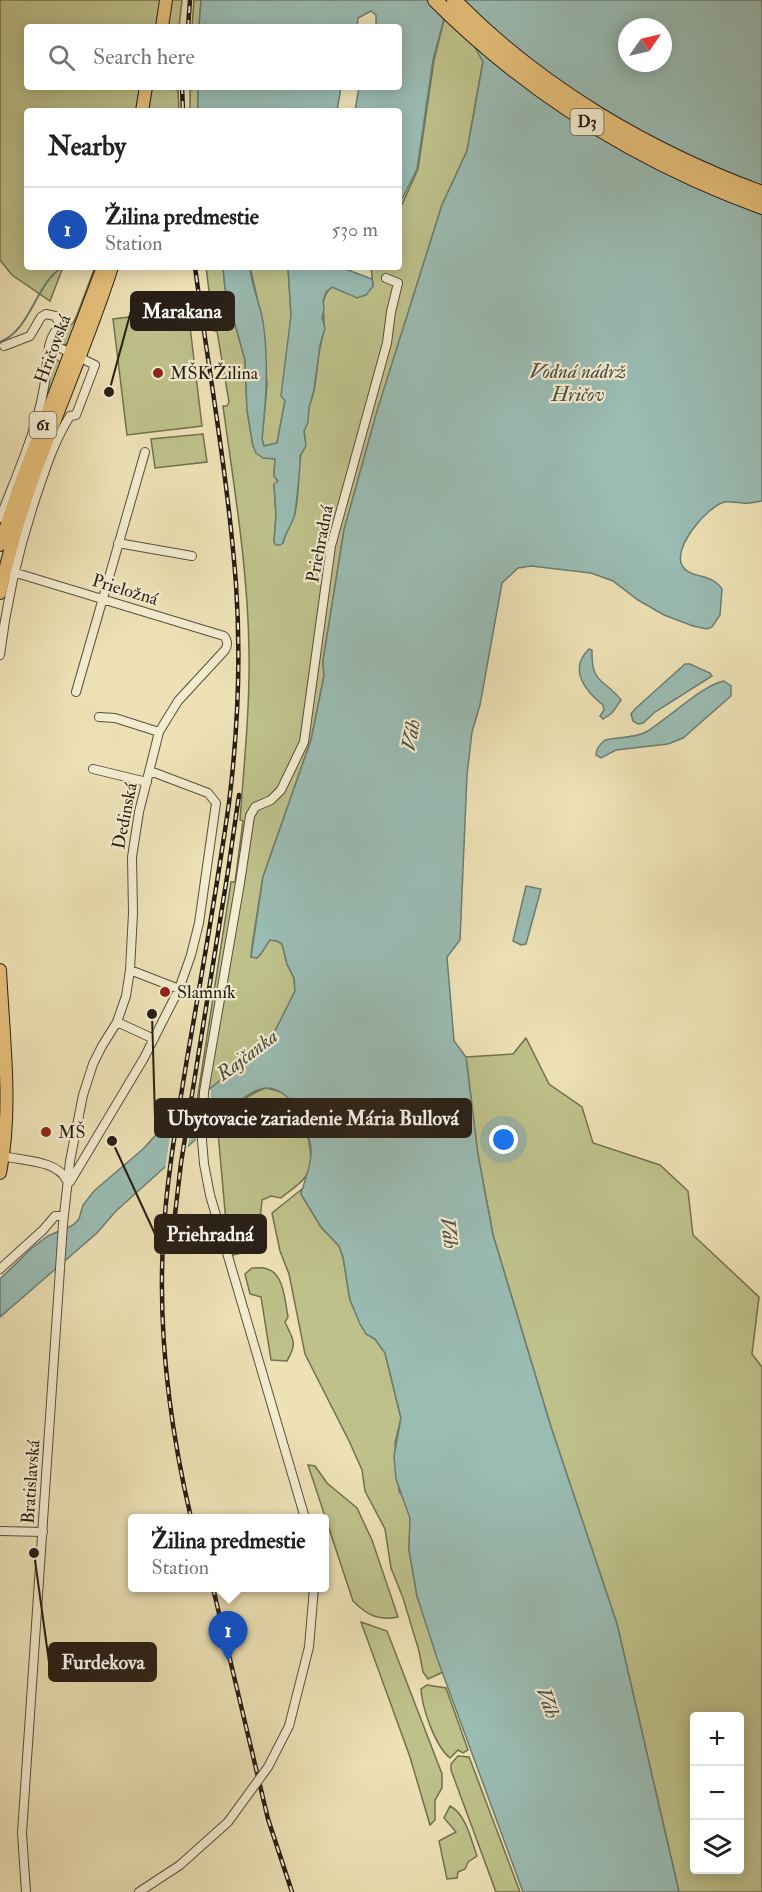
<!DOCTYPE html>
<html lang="en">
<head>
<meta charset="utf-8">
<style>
  :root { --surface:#fff; --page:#f2f2f2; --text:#222; --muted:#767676; --line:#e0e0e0; --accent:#2563eb }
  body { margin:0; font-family:"IM FELL Double Pica",serif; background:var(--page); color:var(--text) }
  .controls { position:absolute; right:18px; bottom:18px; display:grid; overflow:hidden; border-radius:6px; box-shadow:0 3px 15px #0003 }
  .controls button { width:54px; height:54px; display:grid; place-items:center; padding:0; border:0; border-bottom:2px solid var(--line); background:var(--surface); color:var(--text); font:30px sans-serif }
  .compass { position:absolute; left:618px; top:18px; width:54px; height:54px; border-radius:50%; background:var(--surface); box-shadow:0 3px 15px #0003; rotate:56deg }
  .you { position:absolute; left:504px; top:1140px; width:21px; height:21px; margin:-15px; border:4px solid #fff; border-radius:50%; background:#1a73e8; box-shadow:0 0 0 9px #1a73e833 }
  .badge { display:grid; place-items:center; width:39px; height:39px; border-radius:50%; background:var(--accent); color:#fff; font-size:20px; font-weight:700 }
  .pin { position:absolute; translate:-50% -50px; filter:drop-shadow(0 2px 3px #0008) }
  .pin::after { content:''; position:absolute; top:32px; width:21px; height:18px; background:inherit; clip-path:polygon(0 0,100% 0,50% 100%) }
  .popup { position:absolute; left:128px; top:1514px; width:201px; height:78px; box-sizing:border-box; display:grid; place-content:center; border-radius:6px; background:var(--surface); filter:drop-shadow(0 2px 4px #0005); font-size:20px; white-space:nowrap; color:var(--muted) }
  .popup b { font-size:22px; color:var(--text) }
  .popup::after { content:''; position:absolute; left:50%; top:100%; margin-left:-12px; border:12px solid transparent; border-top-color:var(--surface) }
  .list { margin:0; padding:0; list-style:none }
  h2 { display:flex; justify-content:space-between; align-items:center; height:78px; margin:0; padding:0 24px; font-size:26px }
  h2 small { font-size:20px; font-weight:400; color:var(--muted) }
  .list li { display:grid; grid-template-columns:39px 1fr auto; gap:18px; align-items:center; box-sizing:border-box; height:84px; padding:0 24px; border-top:2px solid var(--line) }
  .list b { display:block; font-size:22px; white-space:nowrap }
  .list p { margin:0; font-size:20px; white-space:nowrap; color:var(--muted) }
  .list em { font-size:20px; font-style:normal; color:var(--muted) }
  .icon { flex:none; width:33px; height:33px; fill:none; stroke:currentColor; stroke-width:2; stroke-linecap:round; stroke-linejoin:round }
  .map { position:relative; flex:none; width:762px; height:1892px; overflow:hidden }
  .search { position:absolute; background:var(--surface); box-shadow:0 3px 15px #0003; left:24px; top:24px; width:378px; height:66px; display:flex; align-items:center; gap:15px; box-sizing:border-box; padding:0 21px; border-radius:6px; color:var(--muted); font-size:22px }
  .panel { position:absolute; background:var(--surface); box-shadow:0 3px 15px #0003; left:24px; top:108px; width:378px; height:162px; border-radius:6px }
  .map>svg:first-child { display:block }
  .green { fill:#bec18a; stroke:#727050; stroke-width:1.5; fill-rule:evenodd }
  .water { fill:#9abcb3; stroke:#6c7d74; stroke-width:1.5; fill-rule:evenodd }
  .pier { fill:#ede1b5 }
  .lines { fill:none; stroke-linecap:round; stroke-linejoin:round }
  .stream { stroke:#6c7d74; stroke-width:2 }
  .street-casing { stroke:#584f3e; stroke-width:10 }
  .primary-casing { stroke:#271e16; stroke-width:14 }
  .highway-casing { stroke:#271e16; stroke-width:16 }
  .street { stroke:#f3eccf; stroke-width:8 }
  .primary { stroke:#e6c07a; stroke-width:12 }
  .highway { stroke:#e6c07a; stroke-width:14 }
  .rail-casing { stroke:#271e16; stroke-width:4.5 }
  .rail { stroke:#f3eccf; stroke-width:2; stroke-dasharray:7; stroke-linecap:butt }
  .street-bridge-casing { stroke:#584f3e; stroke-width:10; stroke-linecap:butt }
  .street-bridge { stroke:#f3eccf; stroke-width:8 }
  .poi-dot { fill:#8f2418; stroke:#f3eccf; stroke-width:2 }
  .labels { text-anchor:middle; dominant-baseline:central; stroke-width:4.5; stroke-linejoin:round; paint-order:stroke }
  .shield { fill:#f3eccf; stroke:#645c4e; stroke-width:1.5 }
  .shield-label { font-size:16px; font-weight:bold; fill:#271e16 }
  .street-label { font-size:18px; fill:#271e16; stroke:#f3eccf }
  .poi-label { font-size:18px; fill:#271e16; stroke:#f3eccf; text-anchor:start }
  .water-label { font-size:20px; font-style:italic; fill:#4a4d45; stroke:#f3eccf }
  .leader { fill:none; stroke:#271e16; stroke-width:2 }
  .callout-dot { fill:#271e16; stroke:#f3eccf; stroke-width:2 }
  .callout { fill:#271e16; stroke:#271e16; stroke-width:2 }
  .callout-label { font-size:20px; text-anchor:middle; font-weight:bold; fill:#fff }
</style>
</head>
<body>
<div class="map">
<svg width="762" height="1892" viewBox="0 0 762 1892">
  <rect width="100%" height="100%" fill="#ede1b5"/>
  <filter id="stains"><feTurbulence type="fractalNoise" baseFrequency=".00333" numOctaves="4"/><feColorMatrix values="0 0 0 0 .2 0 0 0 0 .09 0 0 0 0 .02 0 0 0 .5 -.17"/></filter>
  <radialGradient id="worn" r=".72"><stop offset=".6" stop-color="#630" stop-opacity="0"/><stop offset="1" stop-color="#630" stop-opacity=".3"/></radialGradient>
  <path class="green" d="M0,0H182L179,27H27V87H176V90H178L179,111H27V267H63L50,301L12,275L0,260Z
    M194,0H201L199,27H192Z
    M449,0H465L461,21L483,61L467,151L442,205L377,412L344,530L323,661L324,676L311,740L263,877L252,946L251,957L257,958C264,952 264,947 270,940L277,941L282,944L287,964L294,978L295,991L288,1006L274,1033L197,1101L231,882H235L243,821L240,820C244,764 250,708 249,651C248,569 234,487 223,406H227L229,402L217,331H214L206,267H223L225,288L245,360L247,410L253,446L275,459L274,476L278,481L274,485L276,515L274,542L283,543C285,533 291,526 294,516C300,498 297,473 301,454C302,446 307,440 304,431C308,423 308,417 309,408C310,402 313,396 314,390C317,377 317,362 320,348C321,342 323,336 324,330C326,313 317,300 332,287L347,293L373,286L371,267H399V211L418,169L434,60Z
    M192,87H198V111H190V90H192Z
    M95,267H98L68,344L61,345L58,342V335L73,323L77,315Z
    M250,267H288L291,315L285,401L277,443L264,446L262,439L267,385L263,323Z
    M188,310L202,426L127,435L113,319Z
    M49,353L62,364L0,530V521L23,461Z
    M203,434L207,462L155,468L151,439Z
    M526,1038L549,1084L582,1107L593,1143L660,1165L688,1191L693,1235L759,1297L752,1354L762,1367V1892H679L617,1624L551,1427L493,1235L478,1155L466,1057L513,1054ZM694,1716H740V1870H694Z
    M266,1088C273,1090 282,1091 288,1096C303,1110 318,1157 306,1176C301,1184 289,1191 281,1198L271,1196L262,1200L260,1220L244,1224L250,1251L229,1256L217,1121C233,1107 246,1095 266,1088Z
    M302,1189L301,1194L321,1227L339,1246L343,1257L350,1300L366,1334L375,1339L385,1353L401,1418L395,1443L399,1491L406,1502L410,1518L409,1550L417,1596L443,1672L428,1679L423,1672L419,1651L403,1598L391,1568L385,1529L365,1491L362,1470L350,1443L305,1354L289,1274L280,1251L272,1213Z
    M252,1268C257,1268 263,1267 267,1269C284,1273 285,1302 288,1317L285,1322C293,1340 298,1342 287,1361L271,1360L261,1297L250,1294L245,1274Z
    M308,1465L315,1466L327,1483L357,1508L372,1540L398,1617C378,1621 367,1615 353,1601Z
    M361,1622L387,1631L442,1774V1788L435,1800V1820L430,1825L410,1757Z
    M427,1685L446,1688L468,1750L463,1753L458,1750L450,1758C435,1746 422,1708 421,1689Z
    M458,1756L469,1757L471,1762L520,1892H496L451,1770V1764Z
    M450,1806C466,1814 471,1840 477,1856L468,1862L465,1869L458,1872L457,1878L447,1879L439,1841L456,1832L444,1818Z"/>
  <path class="water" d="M201,0H449L433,60L417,169L399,205V111H355L359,87H399V27H376V15L371,11L358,18L357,27H199Z
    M465,0H762V501C756,502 750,504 743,503C737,503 731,501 725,502C708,505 670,550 683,567C692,579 712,573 722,589L720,615L712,627L707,629L693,626L664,615L638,600L613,581L591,573L531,566L518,568L502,583L480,705L472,732L467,775L460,940L447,957L454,1041L466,1057L478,1155L493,1235L551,1427L617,1624L679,1892H523L437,1658L417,1596L409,1550L410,1518L396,1479L394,1456L401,1418L385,1353L375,1339L366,1334L360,1324L350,1300L343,1257L339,1246L321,1227L301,1194C305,1179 312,1164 311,1148C308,1126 293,1089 267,1088C255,1088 243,1099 234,1105L116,1211L97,1233L0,1317V1279L32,1248L48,1236L73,1225L79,1219L83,1205L94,1191L143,1149L162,1128L256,1051L274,1033L295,991L294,978L287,964L282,944L277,941L270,940C264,947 265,951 257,958L251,957L263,877L311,740L324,676L323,661L344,530L377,411L442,205L467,151L483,62L461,21ZM627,27H663V63H627Z
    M198,87H341L337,111H198Z
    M223,267H250C251,286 260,303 263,322C269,362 266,399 262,439L264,446L277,443L285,401L281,396L291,315L288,267H340L372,279L373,286L366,295L357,298L332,287L326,292L323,301L324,309L322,318L325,328L320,345L314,390L309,408L308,422L304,431L306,446L300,456C301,462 296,510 294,517C291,526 285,533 283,543L280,545H276L274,542L276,515L274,484L278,481L274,476L275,459L263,458L256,453L253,446L247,410L245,360L225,288Z
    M589,649L592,650C591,685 604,678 621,700L612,713L603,719L600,716L604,710L603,705C585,691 568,669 589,649Z
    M685,664H690L710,673L712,676L655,712L643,723L638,724L633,721L631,714L635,709Z
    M724,681L731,686V696L683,738L668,744L616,750L601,758L596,755C596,748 600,744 605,740C617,737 636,738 646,732C667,720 702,685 724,681Z
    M526,886L541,889L526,944L521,945L513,941Z"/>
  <path class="pier" d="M211,1089L210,1128L196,1141V1101Z
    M192,1101L195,1102L187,1152L168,1169H165L173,1116L181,1110H184L185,1107Z"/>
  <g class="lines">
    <path class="stream" d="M0,342C32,329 35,283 63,267"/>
    <g class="street-casing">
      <path id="street" d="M0,518C17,474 42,419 46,372C48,355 47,337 61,325L55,316L46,314L41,317L30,336L4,346
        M118,543L192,556
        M13,572L224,636C228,641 228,645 225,650L178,701L159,732L139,812L132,857L133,913L130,970L126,996L117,1022L102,1046L93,1064L83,1095L70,1161L63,1224L22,1833L26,1892
        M0,655C7,597 20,543 39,488C47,464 56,438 70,416L76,415L95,365L50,343
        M76,692L145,452
        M99,717L115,718L159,732
        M93,769L147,782
        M130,970L179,989
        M117,1022L154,1039
        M3,1156C23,1161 58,1160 67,1181
        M70,1182L144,1058L179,989L191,955L199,923L216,803L208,793L150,771
        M0,1269L43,1230L55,1216H64
        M305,1518L210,1195L204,1164L202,1140L204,1092L240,883L250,816L255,807L271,800L281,790L304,742L331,546L387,343L391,312L398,283L386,278
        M0,1531L43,1532
        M289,1726L309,1647L314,1588
        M139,1892L180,1865L228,1822"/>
    </g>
    <g class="primary-casing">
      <path id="primary" d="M162,27L166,0
        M142,111L146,87
        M0,545L19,488L103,267
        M0,593C23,480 77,377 112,267
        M0,970C3,1034 13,1110 0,1173"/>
    </g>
    <g class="highway-casing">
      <path id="highway" d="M435,0C528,93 638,162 762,207
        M454,0C539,87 648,151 762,193"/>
    </g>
    <use href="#street" class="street"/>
    <use href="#primary" class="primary"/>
    <use href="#highway" class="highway"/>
    <g class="rail-casing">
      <path id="rail" d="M188,27L190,0
        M182,87L183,111
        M171,1249L181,1163L228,871L239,795
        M191,1518C170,1428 158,1337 163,1243C166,1181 177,1120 187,1059C202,973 217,888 229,803C238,730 241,657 236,584C228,478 209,372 195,267
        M213,1588L268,1819L292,1892"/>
    </g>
    <use href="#rail" class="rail"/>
    <g class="street-bridge-casing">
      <path id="street-bridge" d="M228,1822L268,1767L289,1726"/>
    </g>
    <use href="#street-bridge" class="street-bridge"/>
  </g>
  <g class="poi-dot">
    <circle cx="158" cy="373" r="6"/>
    <circle cx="165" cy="992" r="6"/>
    <circle cx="46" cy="1132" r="6"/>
  </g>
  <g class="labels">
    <g class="shield">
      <rect x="570.5" y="109" width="33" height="26" rx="4.5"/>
      <rect x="29.5" y="412" width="27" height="26" rx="4.5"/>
    </g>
    <g class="shield-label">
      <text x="587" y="122">D3</text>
      <text x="43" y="425">61</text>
    </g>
    <g class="street-label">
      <text transform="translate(53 349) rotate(-69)">Hričovská</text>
      <text transform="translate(320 544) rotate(-79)">Priehradná</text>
      <text transform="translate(125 590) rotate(17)">Prieložná</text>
      <text transform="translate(125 816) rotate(-79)">Dedinská</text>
      <text transform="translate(31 1482) rotate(-86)">Bratislavská</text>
    </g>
    <g class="poi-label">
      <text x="170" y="373">MŠK Žilina</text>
      <text x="177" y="992">Slamník</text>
      <text x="58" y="1132">MŠ</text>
    </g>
    <g class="water-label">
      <text x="578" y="371">Vodná nádrž<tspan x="578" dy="23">Hričov</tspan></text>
      <text transform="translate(411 735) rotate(-80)">Váh</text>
      <text transform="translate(247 1055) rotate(-37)">Rajčanka</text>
      <text transform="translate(449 1233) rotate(82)">Váh</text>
      <text transform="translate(548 1703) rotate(70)">Váh</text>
    </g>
  </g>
  <path class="leader" d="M109 392L131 311M152 1014L155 1118M112 1141L155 1234M34 1553L49 1662"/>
  <g class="callout-dot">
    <circle cx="109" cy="392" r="6"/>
    <circle cx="152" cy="1014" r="6"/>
    <circle cx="112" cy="1141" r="6"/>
    <circle cx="34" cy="1553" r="6"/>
  </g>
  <g class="callout">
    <rect x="131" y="292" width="103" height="38" rx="6"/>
    <rect x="155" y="1099" width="316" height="38" rx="6"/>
    <rect x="155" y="1215" width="111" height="38" rx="6"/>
    <rect x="49" y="1643" width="107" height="38" rx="6"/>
  </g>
  <g class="callout-label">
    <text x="182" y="318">Marakana</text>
    <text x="313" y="1125">Ubytovacie zariadenie Mária Bullová</text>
    <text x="210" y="1241">Priehradná</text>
    <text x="103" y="1669">Furdekova</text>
  </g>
  <rect width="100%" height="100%" filter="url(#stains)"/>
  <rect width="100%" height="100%" fill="url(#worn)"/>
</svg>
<div class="controls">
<button>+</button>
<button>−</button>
<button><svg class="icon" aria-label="layers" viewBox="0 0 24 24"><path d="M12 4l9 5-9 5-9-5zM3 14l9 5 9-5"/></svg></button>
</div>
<svg class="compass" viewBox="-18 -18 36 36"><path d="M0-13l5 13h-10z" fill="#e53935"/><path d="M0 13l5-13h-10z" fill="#767676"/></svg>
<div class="you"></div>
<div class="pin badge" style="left:228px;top:1661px;background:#1a4fb4">1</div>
<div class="popup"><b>Žilina predmestie</b>Station</div>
<div class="search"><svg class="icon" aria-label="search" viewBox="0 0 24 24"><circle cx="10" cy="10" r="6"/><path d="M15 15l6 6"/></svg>Search here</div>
<section class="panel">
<h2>Nearby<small></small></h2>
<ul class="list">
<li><span class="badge" style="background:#1a4fb4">1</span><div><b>Žilina predmestie</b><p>Station</p></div><em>530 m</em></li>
</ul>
</section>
</div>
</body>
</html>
